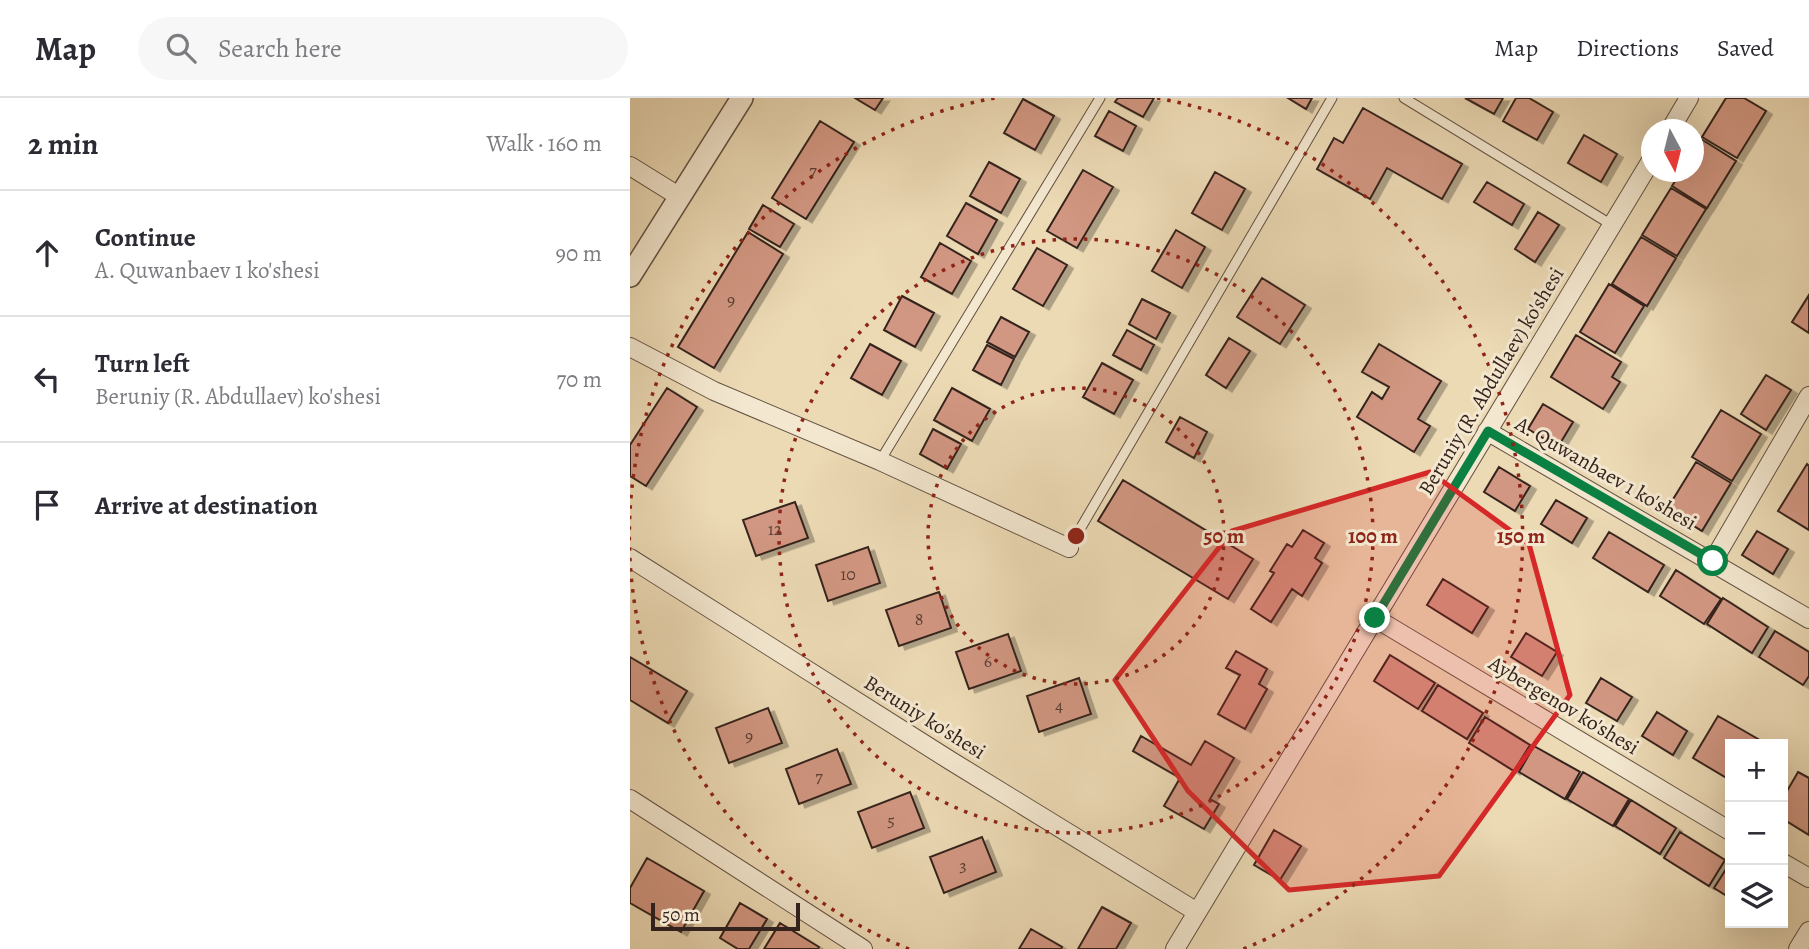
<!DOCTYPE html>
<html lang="en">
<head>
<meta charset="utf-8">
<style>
  :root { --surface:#fff; --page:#f7f7f7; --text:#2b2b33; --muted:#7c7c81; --line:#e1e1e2 }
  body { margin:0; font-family:Alegreya,serif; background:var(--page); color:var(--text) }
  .controls { position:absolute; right:21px; bottom:21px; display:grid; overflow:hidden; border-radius:0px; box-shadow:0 7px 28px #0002 }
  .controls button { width:63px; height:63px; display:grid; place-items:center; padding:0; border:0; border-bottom:2px solid var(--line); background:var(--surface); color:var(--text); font:35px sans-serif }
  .compass { position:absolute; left:1011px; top:21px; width:63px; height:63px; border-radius:50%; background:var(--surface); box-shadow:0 7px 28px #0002; rotate:173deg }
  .scale { position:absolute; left:21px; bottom:18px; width:149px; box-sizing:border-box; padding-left:7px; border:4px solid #34231c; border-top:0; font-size:19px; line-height:24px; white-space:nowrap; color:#34231c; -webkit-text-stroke:5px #f3e7cf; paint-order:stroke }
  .stop { position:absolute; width:21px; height:21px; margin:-16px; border:5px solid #0b8043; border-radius:50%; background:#fff }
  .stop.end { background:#0b8043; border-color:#fff; box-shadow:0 2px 7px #0008 }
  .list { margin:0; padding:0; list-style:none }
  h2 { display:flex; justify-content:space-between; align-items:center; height:91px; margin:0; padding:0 28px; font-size:30px }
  h2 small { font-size:23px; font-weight:400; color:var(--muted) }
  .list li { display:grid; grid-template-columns:46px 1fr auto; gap:21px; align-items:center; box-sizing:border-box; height:126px; padding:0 28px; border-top:2px solid var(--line) }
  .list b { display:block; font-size:26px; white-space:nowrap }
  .list p { margin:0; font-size:23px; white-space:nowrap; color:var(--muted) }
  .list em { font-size:23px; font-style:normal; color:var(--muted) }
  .icon { flex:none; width:38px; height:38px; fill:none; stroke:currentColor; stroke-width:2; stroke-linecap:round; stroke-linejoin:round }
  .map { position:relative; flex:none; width:1179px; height:851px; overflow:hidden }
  header { display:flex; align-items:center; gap:42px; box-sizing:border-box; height:98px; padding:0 35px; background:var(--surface); border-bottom:2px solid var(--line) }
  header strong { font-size:33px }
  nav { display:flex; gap:38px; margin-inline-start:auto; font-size:24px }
  .search { width:490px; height:63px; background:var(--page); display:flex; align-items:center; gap:18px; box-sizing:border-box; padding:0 24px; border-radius:38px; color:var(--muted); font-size:26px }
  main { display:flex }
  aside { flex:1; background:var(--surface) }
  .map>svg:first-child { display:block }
  .building { fill:#d29782; stroke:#34231c; stroke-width:2; filter:url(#shadow) }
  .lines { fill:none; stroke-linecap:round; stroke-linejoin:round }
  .service-casing { stroke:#625142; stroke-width:11 }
  .minor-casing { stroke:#625142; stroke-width:20 }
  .tertiary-casing { stroke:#625142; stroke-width:24 }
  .service { stroke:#f3e7cf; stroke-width:9 }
  .minor { stroke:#f3e7cf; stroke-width:18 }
  .tertiary { stroke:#f3e7cf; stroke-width:21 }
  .route { stroke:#0b8043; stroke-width:9 }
  .marked { fill:#d62828; fill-opacity:0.2; stroke:#d62828; stroke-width:5; stroke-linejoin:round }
  .ring { fill:none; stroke:#8f2418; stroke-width:3.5; stroke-dasharray:3.5 7 }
  .labels { text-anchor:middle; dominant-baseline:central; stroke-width:6; stroke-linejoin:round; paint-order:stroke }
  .number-label { font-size:18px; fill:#5c4036 }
  .street-label { font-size:21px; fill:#34231c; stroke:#f3e7cf }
  .centre { fill:#8f2418; stroke:#f3e7cf; stroke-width:3.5 }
  .ring-label { font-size:21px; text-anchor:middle; font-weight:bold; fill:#8f2418; stroke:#f3e7cf; stroke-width:6; stroke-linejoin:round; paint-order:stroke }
</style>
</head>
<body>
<header>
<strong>Map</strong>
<div class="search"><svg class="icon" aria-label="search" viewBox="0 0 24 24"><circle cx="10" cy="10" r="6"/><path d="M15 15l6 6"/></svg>Search here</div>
<nav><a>Map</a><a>Directions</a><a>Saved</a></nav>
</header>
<main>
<aside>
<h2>2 min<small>Walk · 160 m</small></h2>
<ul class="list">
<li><svg class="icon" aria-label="ahead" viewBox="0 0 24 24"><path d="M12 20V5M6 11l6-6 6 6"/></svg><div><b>Continue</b><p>A. Quwanbaev 1 ko'shesi</p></div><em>90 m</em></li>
<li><svg class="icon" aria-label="left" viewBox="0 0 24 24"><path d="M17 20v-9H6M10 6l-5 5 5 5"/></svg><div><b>Turn left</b><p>Beruniy (R. Abdullaev) ko'shesi</p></div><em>70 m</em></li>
<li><svg class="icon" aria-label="arrive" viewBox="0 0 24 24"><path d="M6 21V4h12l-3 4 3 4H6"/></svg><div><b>Arrive at destination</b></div></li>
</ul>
</aside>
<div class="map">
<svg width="1179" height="851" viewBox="0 0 1179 851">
  <defs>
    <filter id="shadow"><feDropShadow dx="6" dy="3.5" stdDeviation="0" flood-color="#0004"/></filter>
  </defs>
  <rect width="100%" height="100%" fill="#ecdab5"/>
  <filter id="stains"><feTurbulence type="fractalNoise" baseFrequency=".00286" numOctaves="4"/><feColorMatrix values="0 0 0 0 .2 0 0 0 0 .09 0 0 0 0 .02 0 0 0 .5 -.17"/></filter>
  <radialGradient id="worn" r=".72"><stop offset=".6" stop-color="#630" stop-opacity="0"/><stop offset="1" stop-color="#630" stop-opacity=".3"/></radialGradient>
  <path class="building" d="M225,0H253L245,12Z
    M488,0H524L513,19L485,4Z
    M658,0H682L676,11Z
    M835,0H873L864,16Z
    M886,0H899L923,14L907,42L873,23Z
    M1096,0H1114L1136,13L1107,60L1072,39Z
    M393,1L424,18L405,52L374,35Z
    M733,10L832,66L812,101L757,70L740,101L687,71L704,40L713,45Z
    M479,13L506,28L493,53L465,38Z
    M190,23L224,44L176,121L142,100Z
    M954,37L987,56L971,84L938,65Z
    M1071,41L1106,63L1077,110L1042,88L1051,74H1064V53Z
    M359,64L390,81L371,115L340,98Z
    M453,72L483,89L447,150L417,133Z
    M585,74L615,91L592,132L562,115Z
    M857,84L894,106L882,127L844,104Z
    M1041,90L1076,111L1047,158L1012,137Z
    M336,105L367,122L348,156L317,138Z
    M133,107L164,126L150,149L119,131Z
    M908,114L929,127L905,164L885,151Z
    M546,132L575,149L552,190L522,173Z
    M118,134L153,156L84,270L48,249Z
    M1011,139L1046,160L1017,208L982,186Z
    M310,145L341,163L322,196L291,179Z
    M407,150L437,167L413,208L383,191Z
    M632,180L675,207L650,246L607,219Z
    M979,186L1014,208L985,255L950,234Z
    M1179,197V235L1162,224Z
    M272,198L304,215L285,249L254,232Z
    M512,201L540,215L526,241L499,226Z
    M371,219L399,234L385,259L357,244Z
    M497,232L524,247L511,272L483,257Z
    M946,237L991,264L982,279L990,284L973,311L921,279Z
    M599,240L620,253L596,290L576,277Z
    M240,246L271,263L252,297L221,280Z
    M749,246L811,283L788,321L800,328L784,354L727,319L742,294L752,301L759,289L732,274Z
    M357,247L384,261L371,287L343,272Z
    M472,265L503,282L484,316L453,299Z
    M1136,277L1161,292L1136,332L1111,316Z
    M37,290L67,309L16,388L0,378V347Z
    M322,290L360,311L342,343L304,322Z
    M913,306L943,324L928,349L898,331Z
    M1091,312L1131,336L1102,383L1062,359Z
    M550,319L577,334L564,360L536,344Z
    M303,331L331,346L317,371L290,356Z
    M1066,364L1101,385L1072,433L1037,411Z
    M1177,366L1179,368V432L1148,413Z
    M869,369L900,388L885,413L854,394Z
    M493,382L623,461L598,501L468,423Z
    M926,402L957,420L942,445L911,426Z
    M165,404L178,440L126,458L113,422Z
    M673,432L694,445L685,460L692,465L672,498L662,491L641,524L621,511L644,475L640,473L657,446L662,449Z
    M1127,433L1158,451L1143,476L1112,457Z
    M979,434L1034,467L1018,494L963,460Z
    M238,449L250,485L198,503L186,467Z
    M1046,472L1091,501L1074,526L1030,498Z
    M813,481L858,509L842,535L797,507Z
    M309,494L321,530L269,548L256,512Z
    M1093,500L1138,529L1122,555L1077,526Z
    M1145,533L1179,554V578L1173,587L1129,559Z
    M896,535L927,554L912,578L881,559Z
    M378,536L391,573L339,591L326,554Z
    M606,553L637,571L629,586L637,591L615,631L588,616L610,577L596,570Z
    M760,557L805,585L788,611L744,583Z
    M0,559L57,593L38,625L0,602Z
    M449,580L461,616L409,634L397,598Z
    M971,580L1002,599L987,623L956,605Z
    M808,587L853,615L837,641L792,613Z
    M138,610L152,645L99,665L86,630Z
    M1027,614L1057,633L1043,657L1012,638Z
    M1088,618L1128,641L1125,646H1100V682L1063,660Z
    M855,619L900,647L884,673L839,645Z
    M511,638L561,667L575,643L604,660L580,701L589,706L574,731L534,708L550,680L503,653Z
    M904,648L950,674L935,701L889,674Z
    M207,651L221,686L169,706L156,671Z
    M953,674L999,701L983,728L937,701Z
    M1168,674L1179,680V737L1153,721V700Z
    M280,694L294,730L242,750L228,714Z
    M1001,702L1046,730L1030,756L985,728Z
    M644,732L671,748L650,782L624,767Z
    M1050,734L1095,762L1079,788L1034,760Z
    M352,739L366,774L314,795L300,759Z
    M17,760L74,793L51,834L0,805V790Z
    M1100,765V800L1084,790Z
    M110,805L137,821L119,851H108L90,840Z
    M472,809L501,825L486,851H448Z
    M150,825L189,849L188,851H134Z
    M401,831L432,849L431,851H389Z"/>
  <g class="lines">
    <g class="service-casing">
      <path id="service" d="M774,0L982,127
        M250,363L470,0
        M439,450L702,0"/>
    </g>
    <g class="minor-casing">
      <path id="minor" d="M1040,32L1059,0
        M0,68L50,99
        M0,249L84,293L250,363L439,450
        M857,333L1179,521
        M0,460L321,663L567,814
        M1083,463L1179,298
        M745,520L1100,733
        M0,701L233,851
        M1153,765L1179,780
        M545,851L1022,61
        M1168,851L1179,833"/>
    </g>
    <g class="tertiary-casing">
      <path id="tertiary" d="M0,178L112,0"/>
    </g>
    <use href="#service" class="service"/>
    <use href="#minor" class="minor"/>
    <use href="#tertiary" class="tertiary"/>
  </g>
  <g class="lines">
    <path class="route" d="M745,520L858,333L1083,463"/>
  </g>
  <path class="marked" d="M800,374L899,446L940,597L809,778L659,792L558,693L485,582L602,433Z"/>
  <g class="ring">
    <circle cx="446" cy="438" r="148"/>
    <circle cx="446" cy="438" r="297"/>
    <path d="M279 851A445 445 0 0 1 365 0M527 0A445 445 0 0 1 613 851"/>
  </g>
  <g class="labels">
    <g class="number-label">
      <text x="183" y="72">7</text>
      <text x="101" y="202">9</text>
      <text x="145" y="431">12</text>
      <text x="218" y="476">10</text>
      <text x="289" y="521">8</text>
      <text x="358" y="563">6</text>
      <text x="429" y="607">4</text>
      <text x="119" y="638">9</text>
      <text x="189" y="678">7</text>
      <text x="261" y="722">5</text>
      <text x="333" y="767">3</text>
    </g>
    <g class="street-label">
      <text transform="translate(861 283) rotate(-59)">Beruniy (R. Abdullaev) ko'shesi</text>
      <text transform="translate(976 375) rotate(30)">A. Quwanbaev 1 ko'shesi</text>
      <text transform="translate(934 607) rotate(31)">Aybergenov ko'shesi</text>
      <text transform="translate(295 619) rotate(32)">Beruniy ko'shesi</text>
    </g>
  </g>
  <circle cx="446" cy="438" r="10" class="centre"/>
  <g class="ring-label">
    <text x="594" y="445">50 m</text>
    <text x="743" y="445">100 m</text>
    <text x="891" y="445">150 m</text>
  </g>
  <rect width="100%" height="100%" filter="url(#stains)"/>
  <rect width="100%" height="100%" fill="url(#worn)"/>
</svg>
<div class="controls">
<button>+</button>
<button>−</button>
<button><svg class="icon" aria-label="layers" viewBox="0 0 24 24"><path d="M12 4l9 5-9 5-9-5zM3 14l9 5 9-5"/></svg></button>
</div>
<svg class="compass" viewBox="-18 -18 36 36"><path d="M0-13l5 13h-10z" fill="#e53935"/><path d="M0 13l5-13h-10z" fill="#7c7c81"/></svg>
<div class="scale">50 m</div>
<div class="stop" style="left:1083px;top:463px"></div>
<div class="stop end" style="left:745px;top:520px"></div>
</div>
</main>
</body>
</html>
